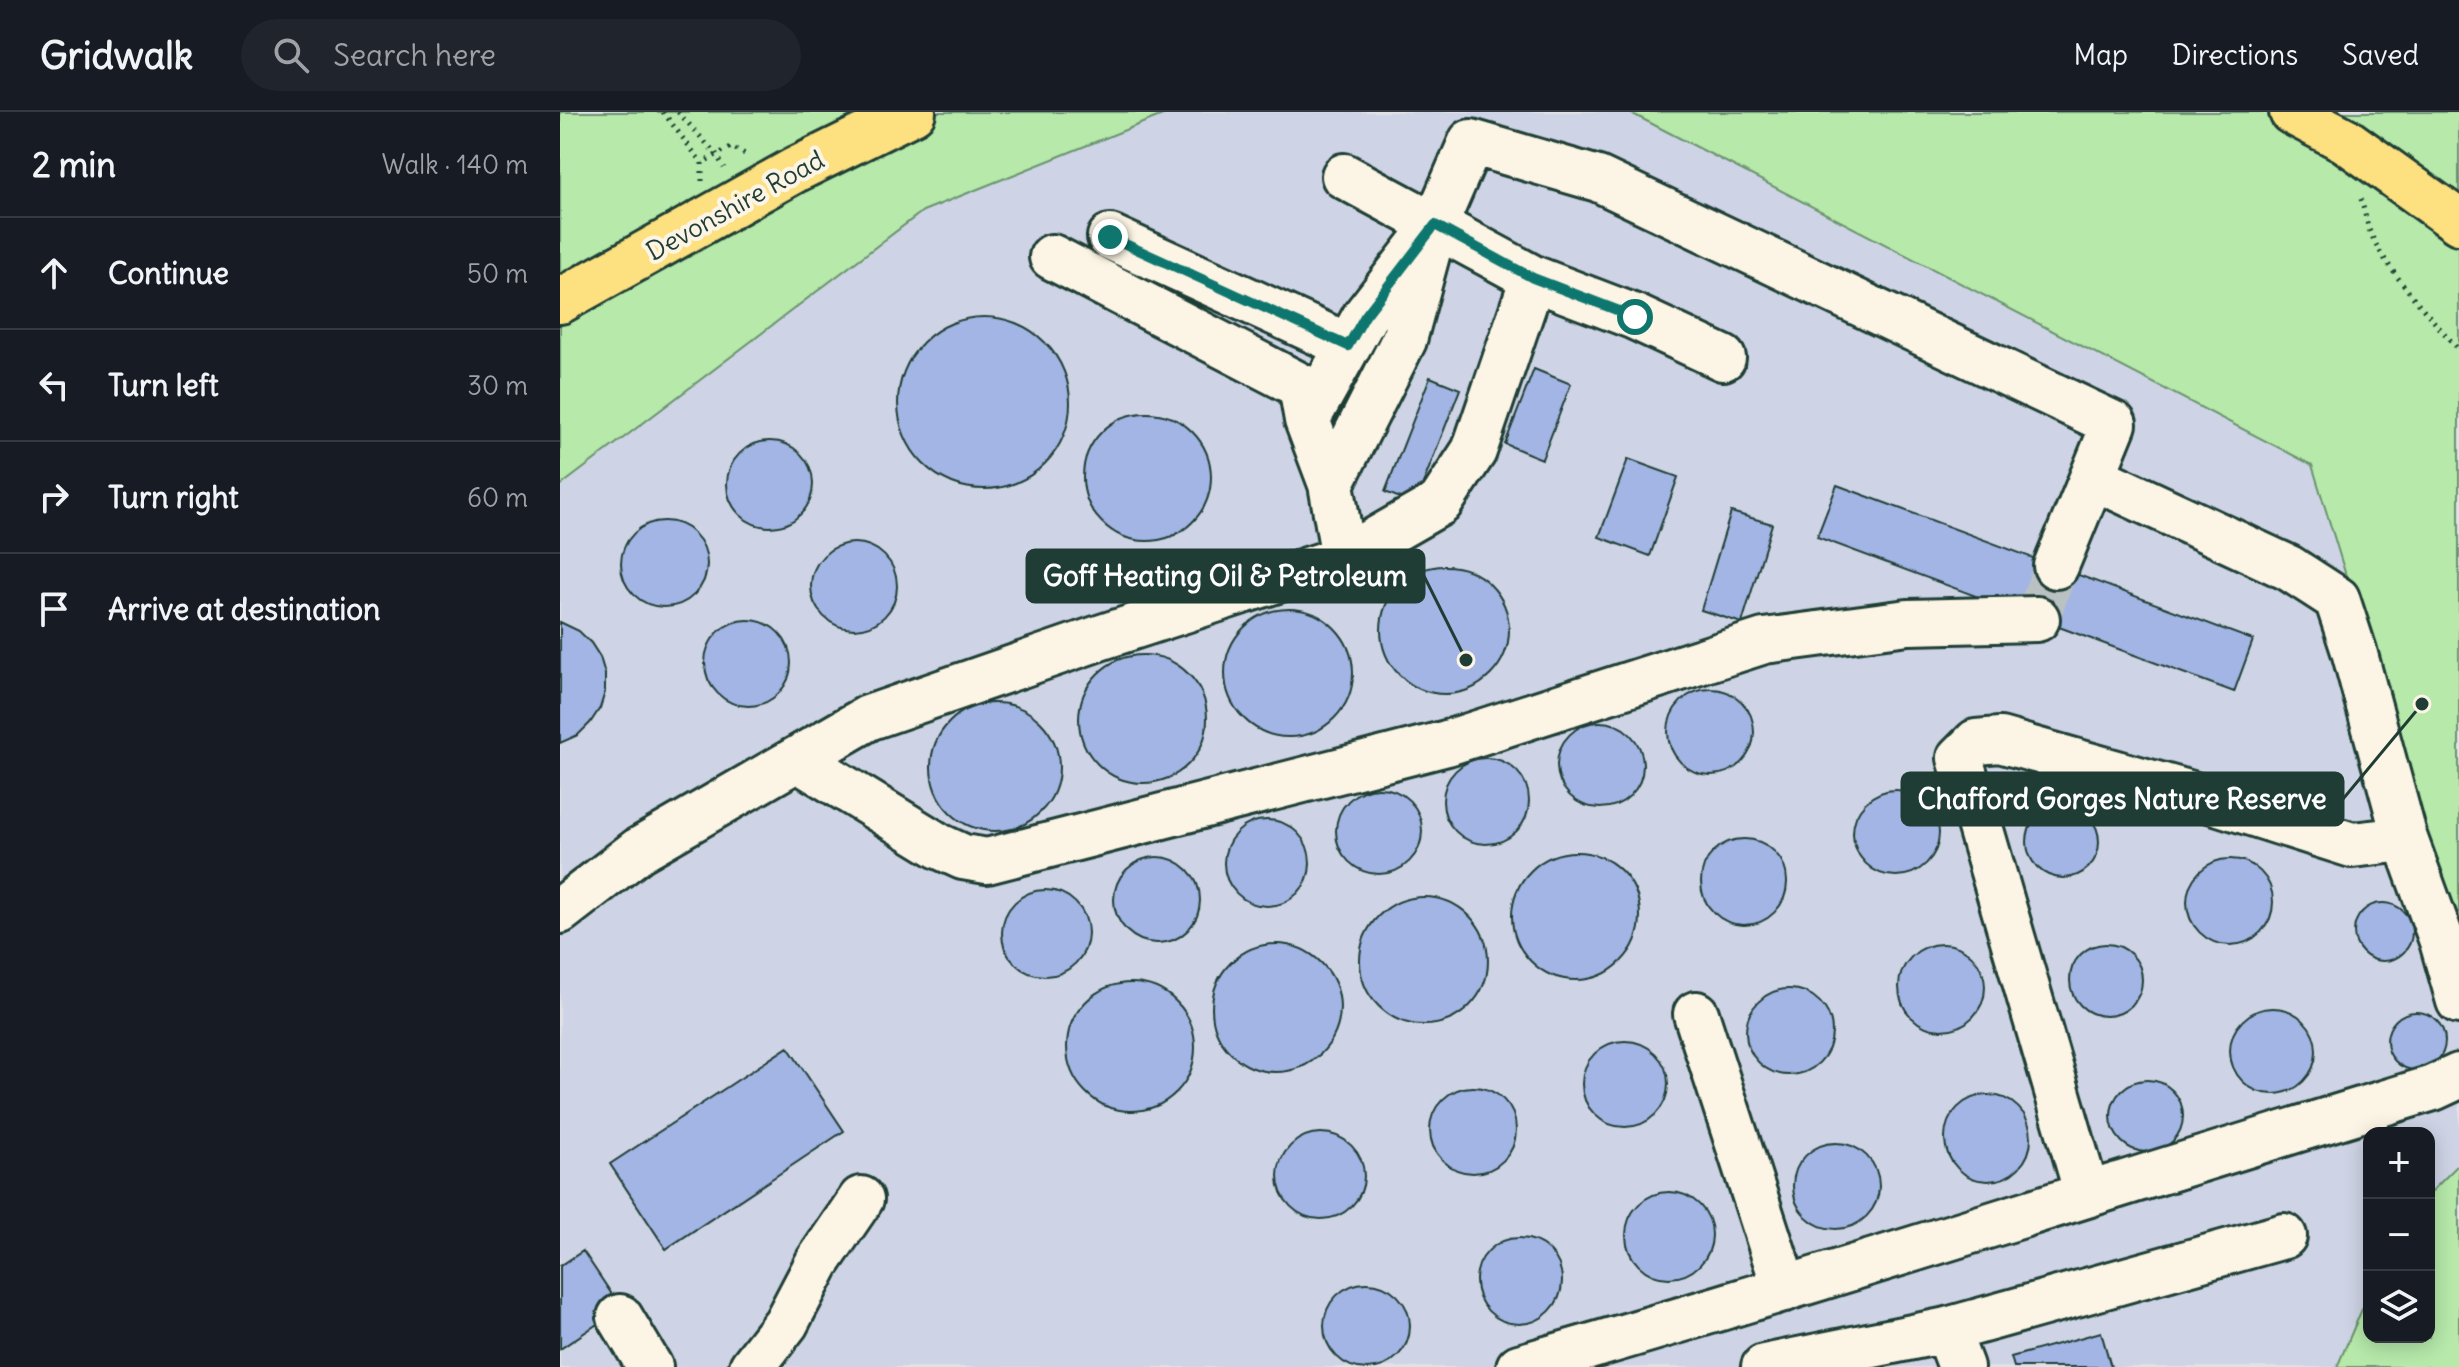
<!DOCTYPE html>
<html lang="en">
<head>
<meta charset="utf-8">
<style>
  :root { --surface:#171b24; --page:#20242c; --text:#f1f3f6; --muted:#9ea1a6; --line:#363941 }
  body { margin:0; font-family:Delius,sans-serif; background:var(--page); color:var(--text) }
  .controls { position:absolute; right:24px; bottom:24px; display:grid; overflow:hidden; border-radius:16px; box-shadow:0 4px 20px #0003 }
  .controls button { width:72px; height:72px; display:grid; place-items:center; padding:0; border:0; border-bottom:2px solid var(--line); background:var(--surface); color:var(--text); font:40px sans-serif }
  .stop { position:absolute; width:24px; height:24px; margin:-18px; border:6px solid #0f766e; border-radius:50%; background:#fff }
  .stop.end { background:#0f766e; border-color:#fff; box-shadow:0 2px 8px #0008 }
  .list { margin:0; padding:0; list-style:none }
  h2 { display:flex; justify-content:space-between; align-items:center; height:104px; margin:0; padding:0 32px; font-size:34px }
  h2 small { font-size:26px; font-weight:400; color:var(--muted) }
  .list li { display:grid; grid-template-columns:52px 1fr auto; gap:24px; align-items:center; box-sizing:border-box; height:112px; padding:0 32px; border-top:2px solid var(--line) }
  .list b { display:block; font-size:30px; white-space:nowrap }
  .list em { font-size:26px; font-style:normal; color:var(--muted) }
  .icon { flex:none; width:44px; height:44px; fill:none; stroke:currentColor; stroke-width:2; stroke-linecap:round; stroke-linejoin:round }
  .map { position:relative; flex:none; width:1899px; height:1255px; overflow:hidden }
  header { display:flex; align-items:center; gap:48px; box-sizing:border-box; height:112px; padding:0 40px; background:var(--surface); border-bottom:2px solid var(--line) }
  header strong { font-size:38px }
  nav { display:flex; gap:44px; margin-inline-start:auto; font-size:28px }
  .search { width:560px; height:72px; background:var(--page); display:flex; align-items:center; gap:20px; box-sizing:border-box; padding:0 28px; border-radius:44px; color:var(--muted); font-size:30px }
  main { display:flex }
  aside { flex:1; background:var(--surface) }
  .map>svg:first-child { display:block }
  .built { fill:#ced4e5 }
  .green { fill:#b6e9aa; stroke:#6a936f; stroke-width:2 }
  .building { fill:#a3b5e4; stroke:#1f3d34; stroke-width:2 }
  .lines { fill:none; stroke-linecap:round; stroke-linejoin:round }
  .minor-tunnel { stroke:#bac1c2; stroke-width:44; stroke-dasharray:44 22; stroke-linecap:butt }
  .minor-casing { stroke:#1f3d34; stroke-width:50 }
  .major-casing { stroke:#1f3d34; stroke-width:50 }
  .path { stroke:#1f3d34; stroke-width:5; stroke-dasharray:2 6; stroke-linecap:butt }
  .minor { stroke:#fcf5e5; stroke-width:44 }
  .major { stroke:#fde080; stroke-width:44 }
  .route { stroke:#0f766e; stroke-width:10 }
  .labels { text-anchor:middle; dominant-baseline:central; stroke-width:8; stroke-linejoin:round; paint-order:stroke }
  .street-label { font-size:26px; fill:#1f3d34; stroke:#fcf5e5 }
  .leader { fill:none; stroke:#1f3d34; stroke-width:3 }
  .callout-dot { fill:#1f3d34; stroke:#fcf5e5; stroke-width:3 }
  .callout { fill:#1f3d34; stroke:#1f3d34; stroke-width:3 }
  .callout-label { font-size:28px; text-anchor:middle; font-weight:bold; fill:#fff }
</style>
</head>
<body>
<header>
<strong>Gridwalk</strong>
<div class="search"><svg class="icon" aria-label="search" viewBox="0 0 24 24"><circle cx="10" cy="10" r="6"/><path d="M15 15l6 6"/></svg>Search here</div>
<nav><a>Map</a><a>Directions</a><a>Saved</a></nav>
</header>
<main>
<aside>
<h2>2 min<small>Walk · 140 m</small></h2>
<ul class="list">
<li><svg class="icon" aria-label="ahead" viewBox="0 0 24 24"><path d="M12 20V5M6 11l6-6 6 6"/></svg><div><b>Continue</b></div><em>50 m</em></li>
<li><svg class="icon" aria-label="left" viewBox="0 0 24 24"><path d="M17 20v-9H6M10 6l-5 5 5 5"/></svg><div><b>Turn left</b></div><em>30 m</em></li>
<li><svg class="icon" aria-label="right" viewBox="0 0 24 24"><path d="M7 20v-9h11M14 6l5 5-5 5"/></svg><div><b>Turn right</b></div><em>60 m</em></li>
<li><svg class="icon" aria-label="arrive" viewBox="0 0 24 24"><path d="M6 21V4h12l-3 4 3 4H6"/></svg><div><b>Arrive at destination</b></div></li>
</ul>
</aside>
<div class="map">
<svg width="1899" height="1255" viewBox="0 0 1899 1255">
  <rect width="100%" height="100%" fill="#e1e2e5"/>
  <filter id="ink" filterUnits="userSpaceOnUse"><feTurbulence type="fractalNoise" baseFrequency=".0125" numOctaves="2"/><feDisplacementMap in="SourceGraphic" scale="16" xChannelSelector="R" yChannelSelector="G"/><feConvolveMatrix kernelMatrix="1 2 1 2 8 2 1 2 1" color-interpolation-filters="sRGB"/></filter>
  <g filter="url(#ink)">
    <path class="built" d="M610,0H1069L1752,353L1899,832V1052L1869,1082V1021H1809V1181L1777,1255H0V374L363,99Z"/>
    <path class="green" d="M0,0H610L363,99L0,374Z
      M1069,0H1899V832L1752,353Z
      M1899,1052V1255H1777L1809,1181V1225H1869V1082Z"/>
    <path class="building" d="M338 291a86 86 0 1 1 172 0a86 86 0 1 1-172 0Z
      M974,257L1011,272L982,347L945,332Z
      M870,265L900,277L855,392L825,380Z
      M523 365a64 64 0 1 1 128 0a64 64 0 1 1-128 0Z
      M167 372a43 43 0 1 1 86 0a43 43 0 1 1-86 0Z
      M1068,347L1118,365L1090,444L1039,425Z
      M1277,373L1693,528L1674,580L1257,425Z
      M1171,400L1212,412L1182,511L1141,498Z
      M61 452a43 43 0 1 1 86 0a43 43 0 1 1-86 0Z
      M251 474a43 43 0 1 1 86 0a43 43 0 1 1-86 0Z
      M821 518a64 64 0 1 1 128 0a64 64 0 1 1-128 0Z
      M665 561a64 64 0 1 1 128 0a64 64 0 1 1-128 0Z
      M145 551a43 43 0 1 1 86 0a43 43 0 1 1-86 0Z
      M0,510L19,519L31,531L40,545L45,562V580L40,596L30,611L18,623L0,631Z
      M519 607a64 64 0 1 1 128 0a64 64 0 1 1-128 0Z
      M1108 620a43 43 0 1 1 86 0a43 43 0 1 1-86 0Z
      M371 655a64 64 0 1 1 128 0a64 64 0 1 1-128 0Z
      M997 653a43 43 0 1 1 86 0a43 43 0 1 1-86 0Z
      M883 689a43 43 0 1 1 86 0a43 43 0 1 1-86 0Z
      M776 719a43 43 0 1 1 86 0a43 43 0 1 1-86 0Z
      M1293 721a43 43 0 1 1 86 0a43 43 0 1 1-86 0Z
      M1467 730a36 36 0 1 1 72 0a36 36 0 1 1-72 0Z
      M664 751a43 43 0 1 1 86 0a43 43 0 1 1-86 0Z
      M1141 770a43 43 0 1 1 86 0a43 43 0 1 1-86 0Z
      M952 804a64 64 0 1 1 128 0a64 64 0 1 1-128 0Z
      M554 788a43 43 0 1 1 86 0a43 43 0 1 1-86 0Z
      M1627 790a43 43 0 1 1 86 0a43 43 0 1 1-86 0Z
      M442 821a43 43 0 1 1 86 0a43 43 0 1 1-86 0Z
      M800 849a64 64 0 1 1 128 0a64 64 0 1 1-128 0Z
      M1794 820a29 29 0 1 1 58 0a29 29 0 1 1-58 0Z
      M1339 875a43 43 0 1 1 86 0a43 43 0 1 1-86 0Z
      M1510 868a36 36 0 1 1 72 0a36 36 0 1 1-72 0Z
      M652 896a64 64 0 1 1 128 0a64 64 0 1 1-128 0Z
      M507 935a64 64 0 1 1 128 0a64 64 0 1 1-128 0Z
      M1186 920a43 43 0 1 1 86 0a43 43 0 1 1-86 0Z
      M1670 939a43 43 0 1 1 86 0a43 43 0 1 1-86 0Z
      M1827 929a29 29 0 1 1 58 0a29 29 0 1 1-58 0Z
      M1022 972a43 43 0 1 1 86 0a43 43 0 1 1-86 0Z
      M228,935L284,1019L106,1137L50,1052Z
      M1551 1004a36 36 0 1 1 72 0a36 36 0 1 1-72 0Z
      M870 1018a43 43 0 1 1 86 0a43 43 0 1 1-86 0Z
      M1385 1026a43 43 0 1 1 86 0a43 43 0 1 1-86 0Z
      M718 1064a43 43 0 1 1 86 0a43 43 0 1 1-86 0Z
      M1233 1074a43 43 0 1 1 86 0a43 43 0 1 1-86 0Z
      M1066 1123a43 43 0 1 1 86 0a43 43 0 1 1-86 0Z
      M916 1169a43 43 0 1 1 86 0a43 43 0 1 1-86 0Z
      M23,1139L61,1196L0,1237V1154Z
      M764 1214a43 43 0 1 1 86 0a43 43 0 1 1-86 0Z
      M1541,1220L1551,1255H1454L1451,1245Z"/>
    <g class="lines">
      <path class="minor-tunnel" d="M1477,507L1496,454"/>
      <g class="minor-casing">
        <path id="minor" d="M784,64L875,113
          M550,125L788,234
          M492,145L741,274L747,308L771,372L784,446
          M973,166L1075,205L1163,246
          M747,308L805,204L864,128
          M1533,365L1729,456L1777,487L1794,539L1845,727L1882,829L1899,889
          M771,372L844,228L875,113
          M237,647L379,734L403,745L427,749L887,631L1204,529L1348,510L1477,507
          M0,799L79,738L308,606L542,525L784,446L880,391L914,339L973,166L875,113L911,30L1038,67L1554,312L1496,454
          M1136,902L1225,1177
          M1527,1082L1400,646L1416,630L1440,628L1628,681L1792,733L1845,727
          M60,1205L90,1255
          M1387,1218L1724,1124
          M192,1255L226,1211L258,1150L301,1087
          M959,1255C1265,1168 1568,1068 1873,976L1899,964
          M1204,1255L1387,1218L1401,1255"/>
      </g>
      <g class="major-casing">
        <path id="major" d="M1732,0L1785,28L1899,110
          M0,189L235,58L353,0"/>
      </g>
      <path class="path" d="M103,0L142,51
        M118,0L157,43L164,56
        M142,69V51L171,35L189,44
        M1801,87C1804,97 1806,108 1809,117C1823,155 1872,207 1899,238"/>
      <use href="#minor" class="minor"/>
      <use href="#major" class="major"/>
    </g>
  </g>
  <g class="lines" filter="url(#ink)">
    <path class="route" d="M550,125L788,234L805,204L875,113L973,166L1075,205"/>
  </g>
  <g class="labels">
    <g class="street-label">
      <text transform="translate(175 93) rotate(-29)">Devonshire Road</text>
    </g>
  </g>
  <path class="leader" d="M906 548L864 464M1862 592L1783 687"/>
  <g class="callout-dot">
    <circle cx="906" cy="548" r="8"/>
    <circle cx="1862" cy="592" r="8"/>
  </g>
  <g class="callout">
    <rect x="467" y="438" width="397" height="52" rx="8"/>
    <rect x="1342" y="661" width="441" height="52" rx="8"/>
  </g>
  <g class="callout-label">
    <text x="665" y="474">Goff Heating Oil &amp; Petroleum</text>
    <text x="1562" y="697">Chafford Gorges Nature Reserve</text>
  </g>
</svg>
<div class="controls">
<button>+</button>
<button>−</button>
<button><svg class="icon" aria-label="layers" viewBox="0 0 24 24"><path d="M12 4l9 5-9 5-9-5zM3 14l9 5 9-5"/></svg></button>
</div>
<div class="stop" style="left:1075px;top:205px"></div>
<div class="stop end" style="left:550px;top:125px"></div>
</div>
</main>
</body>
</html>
